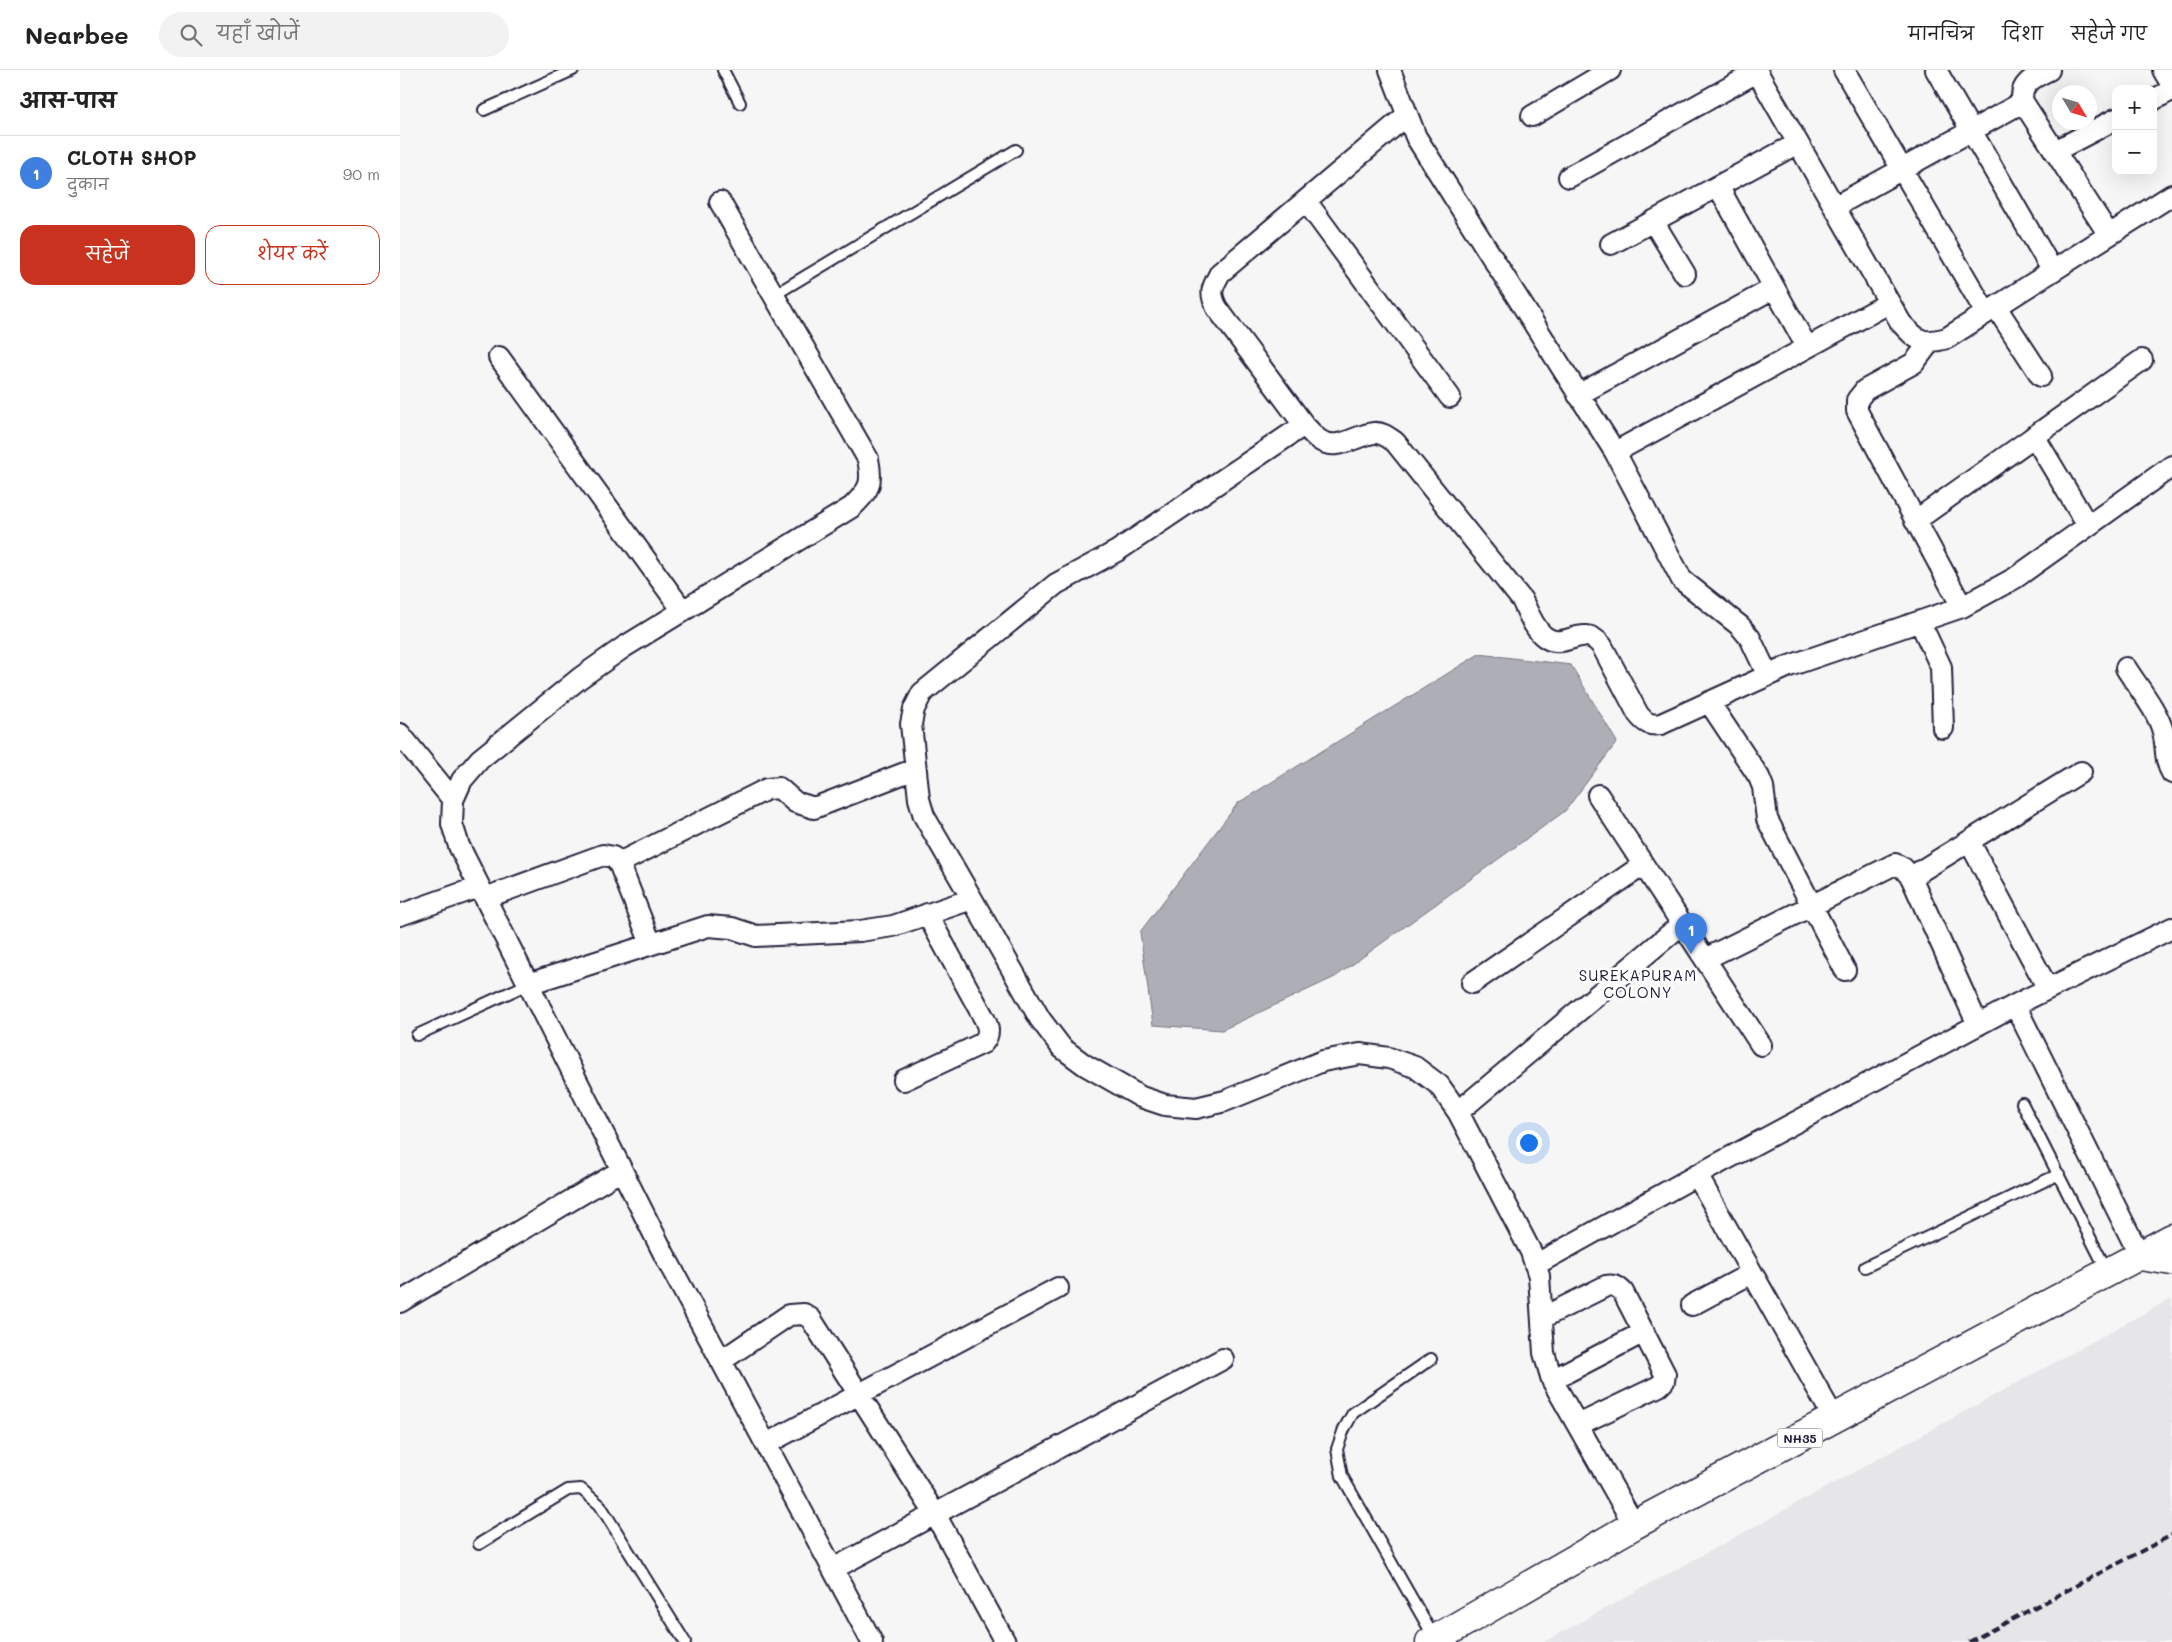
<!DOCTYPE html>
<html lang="hi">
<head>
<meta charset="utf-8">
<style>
  :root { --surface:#fff; --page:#f2f2f2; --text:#222; --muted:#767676; --line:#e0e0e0; --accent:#c8321e }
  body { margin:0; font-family:Mali,"Playpen Sans Deva",sans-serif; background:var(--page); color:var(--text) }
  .controls { position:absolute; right:15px; top:15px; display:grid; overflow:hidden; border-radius:10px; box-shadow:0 5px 20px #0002 }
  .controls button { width:45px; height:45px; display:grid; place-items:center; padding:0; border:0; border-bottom:1px solid var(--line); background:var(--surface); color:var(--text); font:25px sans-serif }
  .compass { position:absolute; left:1652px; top:15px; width:45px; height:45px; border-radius:50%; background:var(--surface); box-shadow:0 5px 20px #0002; rotate:128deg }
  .you { position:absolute; left:1128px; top:1072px; width:18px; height:18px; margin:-12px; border:4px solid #fff; border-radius:50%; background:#1a73e8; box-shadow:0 0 0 8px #1a73e833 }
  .badge { display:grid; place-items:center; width:32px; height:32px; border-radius:50%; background:var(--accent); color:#fff; font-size:16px; font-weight:700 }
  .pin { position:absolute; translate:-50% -41px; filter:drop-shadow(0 1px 2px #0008) }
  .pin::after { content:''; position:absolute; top:26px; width:18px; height:15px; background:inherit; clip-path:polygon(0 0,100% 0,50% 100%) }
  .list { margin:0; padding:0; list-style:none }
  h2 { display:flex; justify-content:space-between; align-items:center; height:65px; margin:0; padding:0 20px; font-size:21px }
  h2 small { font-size:16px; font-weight:400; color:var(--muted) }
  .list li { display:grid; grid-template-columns:32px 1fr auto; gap:15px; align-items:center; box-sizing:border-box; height:75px; padding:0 20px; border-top:1px solid var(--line) }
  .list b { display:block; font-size:19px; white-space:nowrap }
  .list p { margin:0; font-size:16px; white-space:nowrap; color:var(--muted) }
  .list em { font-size:16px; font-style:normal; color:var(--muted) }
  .actions { display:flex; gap:10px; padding:15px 20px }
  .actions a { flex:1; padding:11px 0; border:1px solid var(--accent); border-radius:15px; text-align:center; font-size:18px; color:var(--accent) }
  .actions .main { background:var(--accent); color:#fff }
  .icon { flex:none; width:28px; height:28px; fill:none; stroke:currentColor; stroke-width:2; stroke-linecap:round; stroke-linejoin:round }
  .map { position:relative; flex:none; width:1772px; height:1572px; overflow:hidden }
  header { display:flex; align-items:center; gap:30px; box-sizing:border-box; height:70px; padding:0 25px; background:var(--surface); border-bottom:1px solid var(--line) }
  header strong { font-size:24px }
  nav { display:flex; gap:28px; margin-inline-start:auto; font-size:18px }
  .search { width:350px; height:45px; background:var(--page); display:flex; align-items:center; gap:12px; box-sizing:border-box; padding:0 18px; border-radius:28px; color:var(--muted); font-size:19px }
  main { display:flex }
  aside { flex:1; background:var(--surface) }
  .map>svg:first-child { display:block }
  .built { fill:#e6e6e9 }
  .water { fill:#aeaeb7; stroke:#767685 }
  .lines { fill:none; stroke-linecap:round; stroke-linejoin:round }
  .service-casing { stroke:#22223b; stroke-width:14 }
  .minor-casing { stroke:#22223b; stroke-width:24 }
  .secondary-casing { stroke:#22223b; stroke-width:31 }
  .trunk-casing { stroke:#22223b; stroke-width:31 }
  .service { stroke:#fff; stroke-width:10 }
  .minor { stroke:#fff; stroke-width:20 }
  .secondary { stroke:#fff; stroke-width:28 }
  .trunk { stroke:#fff; stroke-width:28 }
  .rail { stroke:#22223b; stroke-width:4; stroke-dasharray:8 4; stroke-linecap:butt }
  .labels { text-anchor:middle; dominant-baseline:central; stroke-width:5; stroke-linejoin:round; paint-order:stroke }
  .shield { fill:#fff; stroke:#646476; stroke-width:1 }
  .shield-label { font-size:12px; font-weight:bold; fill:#22223b }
  .neighbourhood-label { font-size:15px; letter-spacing:1px; fill:#22223b; stroke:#fff }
</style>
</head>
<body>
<header>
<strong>Nearbee</strong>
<div class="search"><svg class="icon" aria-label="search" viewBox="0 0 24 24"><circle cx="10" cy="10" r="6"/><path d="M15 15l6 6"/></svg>यहाँ खोजें</div>
<nav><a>मानचित्र</a><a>दिशा</a><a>सहेजे गए</a></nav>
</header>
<main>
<aside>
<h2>आस-पास<small></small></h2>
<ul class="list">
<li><span class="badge" style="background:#3f7fe0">1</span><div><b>CLOTH SHOP</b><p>दुकान</p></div><em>90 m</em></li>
</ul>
<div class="actions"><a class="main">सहेजें</a><a>शेयर करें</a></div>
</aside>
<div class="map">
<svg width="1772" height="1572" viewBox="0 0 1772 1572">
  <rect width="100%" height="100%" fill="#f6f6f7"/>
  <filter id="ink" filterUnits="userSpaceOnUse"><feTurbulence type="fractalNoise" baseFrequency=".02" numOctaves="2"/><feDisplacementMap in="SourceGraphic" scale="10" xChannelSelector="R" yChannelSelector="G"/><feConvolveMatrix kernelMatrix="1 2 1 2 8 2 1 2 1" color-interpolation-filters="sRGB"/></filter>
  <g filter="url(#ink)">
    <path class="built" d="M1772,1228V1572H1144Z"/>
    <path class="water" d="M1079,584L1171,595L1217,672L1165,741L935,907L822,960L753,955L740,862L838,733Z"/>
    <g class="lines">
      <g class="service-casing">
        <path id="service" d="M323,0L340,33
          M84,40L173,0
          M374,225L616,80
          M17,965L128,914
          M1622,1033L1707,1201
          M1465,1197L1659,1104
          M1031,1289L953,1343L944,1359L937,1379L942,1406L1035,1569
          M79,1474L168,1420L181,1419L200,1435L285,1572"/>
      </g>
      <g class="minor-casing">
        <path id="minor" d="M990,0L1016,67L1215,382L1282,510L1340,556L1350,568L1367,604
          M1356,0L1501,253C1518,271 1522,275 1547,268L1772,125
          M1444,0L1586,243
          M1536,0L1652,200
          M1649,0C1635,7 1618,14 1623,32L1709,165
          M1763,0L1772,15
          M1753,30L1772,20
          M1132,46L1210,0
          M1655,81L1716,49
          M1169,107L1357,2
          M1318,116L1407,277
          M906,131L1050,327
          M320,132L468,389C473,414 470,419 452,437L224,577L180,608L80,689L62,710L53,730L52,754L59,776L266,1188L472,1572
          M1434,137L1623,32
          M1253,151L1285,204
          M1211,174L1398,73
          M1596,237L1641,306
          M1529,273L1514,293L1465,320L1457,330V341L1562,537
          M99,287L283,541
          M1178,325L1374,218
          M904,355L817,238C809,222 812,218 820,203L1007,45
          M1634,366L1688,456
          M1215,382L1489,233
          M1515,451L1742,290
          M1520,552L1541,597L1543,658
          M1726,598C1737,616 1758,641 1763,662C1767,676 1764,690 1772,703
          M1309,632L1359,707L1363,717L1367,749L1445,900
          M0,664L53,730
          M1198,725L1361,975
          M1569,771L1648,919
          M219,793L367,719L379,718L395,732L414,738L515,699
          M1511,807L1681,702
          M85,828L203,785L213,787L219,793L251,874
          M572,829L524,746L519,729L511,654L514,639L522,623L656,514L717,481L904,355C908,359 913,365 918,369C936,383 955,365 974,363C982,362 989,368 995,372L1122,530C1128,542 1134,559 1145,567C1166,582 1182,551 1202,576L1238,644C1245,653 1250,656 1261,654L1389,596L1562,537L1615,508L1772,396
          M0,845L79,817
          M1305,889L1495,794L1503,798L1511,807L1578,955
          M1072,913L1243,795
          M128,914L308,856L332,858L356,866L460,861L493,856L572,829L640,949L662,978L685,995L741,1027L765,1035L796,1038L825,1031L923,991L960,984L989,988L1015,997L1039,1015L1058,1042L1131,1182L1139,1206L1144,1283L1152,1310L1234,1455
          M1615,935L1740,1186
          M504,1010L583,973C590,964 589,958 584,948L527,844
          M1058,1042L1282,854
          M1135,1195L1297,1105
          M0,1232L222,1100
          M1292,1235L1352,1203
          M1142,1248L1206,1216C1214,1214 1218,1217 1223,1222L1265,1304L1264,1311L1259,1316L1178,1355
          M321,1291L389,1245L404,1244L411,1249L535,1444L605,1572
          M1152,1310L1244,1262
          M1435,1350L1297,1105L1615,935L1772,858
          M366,1374L658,1218
          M433,1499L823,1289"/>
      </g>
      <g class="secondary-casing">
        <path id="secondary" d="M1740,1186L1772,1191"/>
      </g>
      <g class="trunk-casing">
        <path id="trunk" d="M1030,1572L1234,1455L1772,1168"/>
      </g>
      <use href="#service" class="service"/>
      <use href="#minor" class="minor"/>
      <use href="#secondary" class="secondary"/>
      <use href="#trunk" class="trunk"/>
      <path class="rail" d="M1569,1572L1772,1465"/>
    </g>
  </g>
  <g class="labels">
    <rect class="shield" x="1377.5" y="1358.5" width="45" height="19" rx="4"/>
    <g class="shield-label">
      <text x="1400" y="1368">NH35</text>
    </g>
    <g class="neighbourhood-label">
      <text x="1238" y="905">SUREKAPURAM<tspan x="1238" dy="17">COLONY</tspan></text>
    </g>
  </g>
</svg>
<div class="controls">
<button>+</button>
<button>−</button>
</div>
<svg class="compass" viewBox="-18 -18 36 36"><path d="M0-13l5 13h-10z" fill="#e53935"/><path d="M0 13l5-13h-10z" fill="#767676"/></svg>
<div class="you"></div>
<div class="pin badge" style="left:1291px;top:884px;background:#3f7fe0">1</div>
</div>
</main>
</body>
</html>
